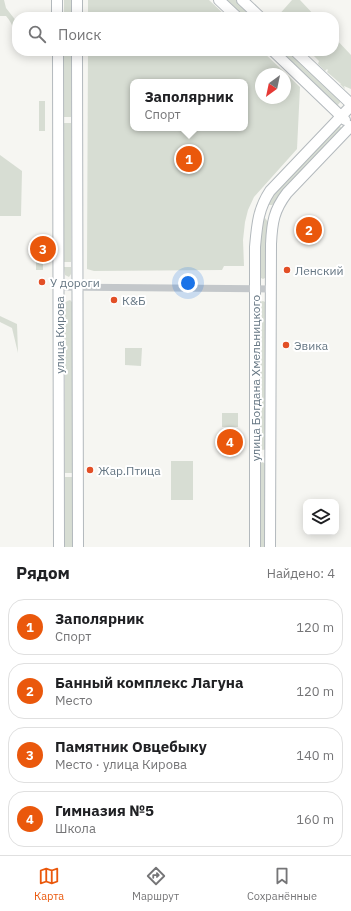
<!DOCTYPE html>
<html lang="ru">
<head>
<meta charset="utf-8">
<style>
  :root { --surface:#fff; --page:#f2f2f2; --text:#202124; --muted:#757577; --line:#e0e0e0; --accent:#ea580c }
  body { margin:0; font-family:"IBM Plex Sans",sans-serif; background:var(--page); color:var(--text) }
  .controls { position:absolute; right:12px; bottom:12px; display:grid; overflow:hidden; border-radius:8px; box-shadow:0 2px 10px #0003 }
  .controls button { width:36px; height:36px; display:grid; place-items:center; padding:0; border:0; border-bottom:1px solid var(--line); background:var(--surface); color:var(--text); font:20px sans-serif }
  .compass { position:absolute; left:255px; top:68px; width:36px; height:36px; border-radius:50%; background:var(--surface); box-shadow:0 2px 10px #0003; rotate:213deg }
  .you { position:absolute; left:188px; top:283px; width:14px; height:14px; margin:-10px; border:3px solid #fff; border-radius:50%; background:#1a73e8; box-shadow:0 0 0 6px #1a73e833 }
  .badge { display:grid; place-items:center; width:26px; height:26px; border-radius:50%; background:var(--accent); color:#fff; font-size:13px; font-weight:700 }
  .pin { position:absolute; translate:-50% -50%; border:2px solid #fff; box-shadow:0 1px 4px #0006 }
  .popup { position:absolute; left:130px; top:79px; width:118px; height:52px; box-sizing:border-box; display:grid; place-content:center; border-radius:8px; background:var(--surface); filter:drop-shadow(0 1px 3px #0005); font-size:13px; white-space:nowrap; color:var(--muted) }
  .popup b { font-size:15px; color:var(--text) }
  .popup::after { content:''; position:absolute; left:50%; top:100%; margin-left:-8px; border:8px solid transparent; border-top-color:var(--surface) }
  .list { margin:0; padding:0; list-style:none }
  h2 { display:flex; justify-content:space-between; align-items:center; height:52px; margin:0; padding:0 16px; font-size:17px }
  h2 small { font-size:13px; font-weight:400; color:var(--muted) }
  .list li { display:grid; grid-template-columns:26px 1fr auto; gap:12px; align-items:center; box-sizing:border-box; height:56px; margin:0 8px 8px; padding:0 8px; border:1px solid var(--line); border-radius:16px }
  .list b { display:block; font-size:15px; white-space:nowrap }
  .list p { margin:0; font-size:13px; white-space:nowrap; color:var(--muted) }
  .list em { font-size:13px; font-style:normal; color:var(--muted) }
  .icon { flex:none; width:22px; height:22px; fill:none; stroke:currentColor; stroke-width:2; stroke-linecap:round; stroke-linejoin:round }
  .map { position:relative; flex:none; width:351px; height:547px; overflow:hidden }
  .search { position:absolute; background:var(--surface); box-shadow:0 2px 10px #0003; left:12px; right:12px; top:12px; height:44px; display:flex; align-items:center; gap:10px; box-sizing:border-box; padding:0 14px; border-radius:16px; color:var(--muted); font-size:15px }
  .sheet { height:308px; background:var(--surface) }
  nav { display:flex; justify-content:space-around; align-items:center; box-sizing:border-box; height:56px; border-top:1px solid var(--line); background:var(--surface); font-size:11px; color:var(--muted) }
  nav a { display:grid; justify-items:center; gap:2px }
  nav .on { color:var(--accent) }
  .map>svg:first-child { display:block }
  .green { fill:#d7ddd3; fill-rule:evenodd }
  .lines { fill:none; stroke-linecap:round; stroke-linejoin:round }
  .secondary-casing { stroke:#b3b9bd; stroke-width:12 }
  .street { stroke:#c3c7ca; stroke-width:7 }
  .secondary { stroke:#fff; stroke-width:10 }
  .poi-dot { fill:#e24f26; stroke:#fff; stroke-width:1.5 }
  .labels { text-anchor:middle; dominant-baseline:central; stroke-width:4; stroke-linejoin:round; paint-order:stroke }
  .poi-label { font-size:12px; fill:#657683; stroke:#fff; text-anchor:start }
  .street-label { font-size:12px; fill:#657683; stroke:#fff }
</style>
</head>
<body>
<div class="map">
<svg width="351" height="547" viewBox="0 0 351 547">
  <rect width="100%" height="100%" fill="#f6f6f2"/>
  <path class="green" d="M0,0H4L6,8L17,22V49H15C15,36 15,26 6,16H0Z
    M64,0H71V17H64Z
    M88,0H209L227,17H88Z
    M225,0H236L250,13L247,17H243Z
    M292,0H300L316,17H277Z
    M334,37L351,55V89L344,86L345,89L340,84H341L327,72L328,70L327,69L325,71L318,64L319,61L309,51H334Z
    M64,51H71V117H64Z
    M88,51H262L300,87L297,149L254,197L248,210L245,222L243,240L244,266H224L222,270L94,271L87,269ZM261,74H285V98H261ZM133,82H245V128H133Z
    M279,51H290L342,100L337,106Z
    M39,101H45V131H39Z
    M64,123H71V262H64Z
    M338,125L342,128L274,204L272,205H269L268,200Z
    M0,155L22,171L21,216H0Z
    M265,218L268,222L267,277L263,279L259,277L258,249L263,219Z
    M36,254H43V270H36Z
    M64,267H71V274L69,277L65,275Z
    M70,300L73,303V473H65V303L67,301Z
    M263,301L267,303L266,449L263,450L259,448L260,302Z
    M0,316L17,324L18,353L12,328L0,322Z
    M125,348H142L141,366L125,365Z
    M222,413H238V427H222Z
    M171,461H193V500H171Z
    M262,462L266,464L267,547H259V465Z
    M65,477H72V547H65Z"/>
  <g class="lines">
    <g class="secondary-casing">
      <path id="secondary" d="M57,0V17
        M77,0V17
        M219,0L237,17
        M242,0L260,17
        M58,51L59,547
        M77,51L78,547
        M273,51L345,120
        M295,51L351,104
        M255,547V247C257,225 258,209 270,191L351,106
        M270,547L271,244C272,222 274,210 287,193L351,126"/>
    </g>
    <path class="street" d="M59,287L271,289"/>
    <use href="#secondary" class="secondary"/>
  </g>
  <g class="poi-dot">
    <circle cx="287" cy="270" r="4"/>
    <circle cx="42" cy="282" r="4"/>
    <circle cx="114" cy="300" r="4"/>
    <circle cx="286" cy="345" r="4"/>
    <circle cx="90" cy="470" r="4"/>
  </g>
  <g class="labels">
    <g class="poi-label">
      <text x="295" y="270">Ленский</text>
      <text x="50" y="282">У дороги</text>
      <text x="122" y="300">К&amp;Б</text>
      <text x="294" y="345">Эвика</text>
      <text x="98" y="470">Жар.Птица</text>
    </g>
    <g class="street-label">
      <text transform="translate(59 335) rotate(-90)">улица Кирова</text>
      <text transform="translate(255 378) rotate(-90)">улица Богдана Хмельницкого</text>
    </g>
  </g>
</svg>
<div class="controls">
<button><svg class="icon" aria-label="layers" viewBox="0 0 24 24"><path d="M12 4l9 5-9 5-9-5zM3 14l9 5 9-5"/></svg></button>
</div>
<svg class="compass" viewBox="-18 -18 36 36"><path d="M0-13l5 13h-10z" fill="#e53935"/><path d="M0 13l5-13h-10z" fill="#757577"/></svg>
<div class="you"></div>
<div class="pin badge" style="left:189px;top:159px">1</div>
<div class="popup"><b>Заполярник</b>Спорт</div>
<div class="pin badge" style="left:309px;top:230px">2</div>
<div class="pin badge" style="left:43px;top:249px">3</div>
<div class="pin badge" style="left:230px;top:442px">4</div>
<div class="search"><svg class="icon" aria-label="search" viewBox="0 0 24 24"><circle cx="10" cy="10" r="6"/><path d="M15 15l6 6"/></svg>Поиск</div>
</div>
<section class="sheet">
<h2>Рядом<small>Найдено: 4</small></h2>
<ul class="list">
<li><span class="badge">1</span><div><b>Заполярник</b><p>Спорт</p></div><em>120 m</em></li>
<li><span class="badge">2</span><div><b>Банный комплекс Лагуна</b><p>Место</p></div><em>120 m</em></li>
<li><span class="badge">3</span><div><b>Памятник Овцебыку</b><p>Место · улица Кирова</p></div><em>140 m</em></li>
<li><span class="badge">4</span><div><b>Гимназия №5</b><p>Школа</p></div><em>160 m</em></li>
</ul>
</section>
<nav>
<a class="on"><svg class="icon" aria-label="map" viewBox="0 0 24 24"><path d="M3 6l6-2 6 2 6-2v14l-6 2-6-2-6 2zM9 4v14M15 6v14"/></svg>Карта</a>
<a><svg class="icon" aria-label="directions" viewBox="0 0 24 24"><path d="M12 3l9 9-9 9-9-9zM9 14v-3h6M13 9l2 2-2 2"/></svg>Маршрут</a>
<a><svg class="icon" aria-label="saved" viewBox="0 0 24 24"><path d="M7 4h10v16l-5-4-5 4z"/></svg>Сохранённые</a>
</nav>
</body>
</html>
